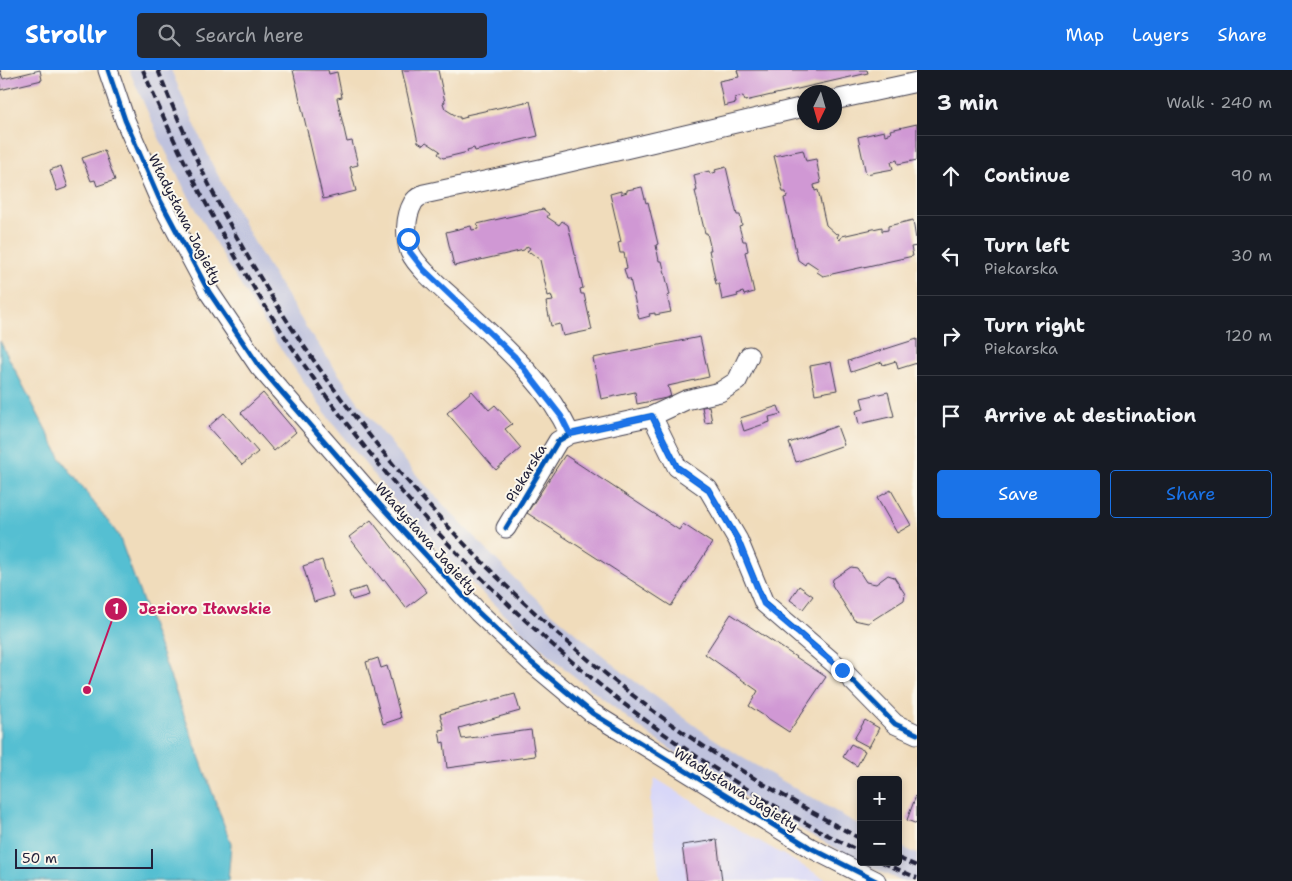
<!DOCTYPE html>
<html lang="en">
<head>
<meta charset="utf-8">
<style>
  :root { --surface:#171b24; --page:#242831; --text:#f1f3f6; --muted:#9ea1a6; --line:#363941; --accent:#1a73e8 }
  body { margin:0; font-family:"Shantell Sans",sans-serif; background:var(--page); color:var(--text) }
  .controls { position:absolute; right:15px; bottom:15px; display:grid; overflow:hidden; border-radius:5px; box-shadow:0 2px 8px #0003 }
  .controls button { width:45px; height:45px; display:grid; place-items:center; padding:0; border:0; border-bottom:1px solid var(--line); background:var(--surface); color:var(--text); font:25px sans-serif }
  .compass { position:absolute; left:797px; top:15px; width:45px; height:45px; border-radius:50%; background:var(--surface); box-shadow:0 2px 8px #0003; rotate:185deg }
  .scale { position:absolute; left:15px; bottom:12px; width:138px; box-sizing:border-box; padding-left:5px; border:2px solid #22223b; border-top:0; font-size:14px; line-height:18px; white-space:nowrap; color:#22223b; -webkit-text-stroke:4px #fbf7ec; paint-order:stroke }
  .stop { position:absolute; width:15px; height:15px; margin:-11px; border:4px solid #1a73e8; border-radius:50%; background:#fff }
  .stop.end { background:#1a73e8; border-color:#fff; box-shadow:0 1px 5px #0008 }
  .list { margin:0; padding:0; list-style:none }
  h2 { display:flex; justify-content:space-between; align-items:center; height:65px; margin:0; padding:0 20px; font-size:21px }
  h2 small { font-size:16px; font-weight:400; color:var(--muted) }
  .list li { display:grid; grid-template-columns:32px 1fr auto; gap:15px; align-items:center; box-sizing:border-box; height:80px; padding:0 20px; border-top:1px solid var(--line) }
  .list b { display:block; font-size:19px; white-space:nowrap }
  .list p { margin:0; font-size:16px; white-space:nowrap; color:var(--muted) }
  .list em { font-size:16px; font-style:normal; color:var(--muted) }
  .actions { display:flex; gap:10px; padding:15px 20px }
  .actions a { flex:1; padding:11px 0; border:1px solid var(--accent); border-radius:5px; text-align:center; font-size:18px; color:var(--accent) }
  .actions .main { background:var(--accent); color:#fff }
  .icon { flex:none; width:28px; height:28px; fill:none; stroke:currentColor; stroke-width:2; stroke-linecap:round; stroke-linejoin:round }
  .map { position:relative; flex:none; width:917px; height:811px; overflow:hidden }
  header { display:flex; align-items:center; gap:30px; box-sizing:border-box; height:70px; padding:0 25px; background:var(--accent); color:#fff }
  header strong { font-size:24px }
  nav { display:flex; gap:28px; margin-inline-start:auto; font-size:18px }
  .search { width:350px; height:45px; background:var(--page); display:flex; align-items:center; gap:12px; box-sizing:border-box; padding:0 18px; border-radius:5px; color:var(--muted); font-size:19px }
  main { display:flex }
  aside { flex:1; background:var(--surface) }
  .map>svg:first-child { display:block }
  .built { fill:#d8d7f8 }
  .industrial { fill:#bfc2dd }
  .water { fill:#55bfd2; stroke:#3c7086 }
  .building { fill:#d098d4 }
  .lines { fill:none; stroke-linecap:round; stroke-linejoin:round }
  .minor-casing { stroke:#413e4e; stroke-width:21 }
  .minor { stroke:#fff; stroke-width:19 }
  .rail { stroke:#22223b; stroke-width:4; stroke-dasharray:8 4; stroke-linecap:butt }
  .cycleway-casing { stroke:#fbf7ec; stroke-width:8 }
  .cycleway { stroke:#0057b8; stroke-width:5 }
  .route { stroke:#1a73e8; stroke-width:6 }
  .labels { text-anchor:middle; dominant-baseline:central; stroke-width:4; stroke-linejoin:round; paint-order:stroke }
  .street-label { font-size:14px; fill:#22223b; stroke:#fbf7ec }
  .leader { fill:none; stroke:#c2185b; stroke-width:2 }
  .callout-dot { fill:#c2185b; stroke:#fbf7ec; stroke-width:2 }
  .mark-label { font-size:15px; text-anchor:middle; font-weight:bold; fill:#fff }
  .callout-label { font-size:15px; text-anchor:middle; font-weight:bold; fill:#c2185b; stroke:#fbf7ec; stroke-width:4; stroke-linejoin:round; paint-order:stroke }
</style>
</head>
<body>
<header>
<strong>Strollr</strong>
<div class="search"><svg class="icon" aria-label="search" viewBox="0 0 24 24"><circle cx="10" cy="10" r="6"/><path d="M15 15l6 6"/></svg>Search here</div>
<nav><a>Map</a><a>Layers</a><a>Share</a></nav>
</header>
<main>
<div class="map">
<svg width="917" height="811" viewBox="0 0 917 811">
  <rect width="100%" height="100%" fill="#fbf7ec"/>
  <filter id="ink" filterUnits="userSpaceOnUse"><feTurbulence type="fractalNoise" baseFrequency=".02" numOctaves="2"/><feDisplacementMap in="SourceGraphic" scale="10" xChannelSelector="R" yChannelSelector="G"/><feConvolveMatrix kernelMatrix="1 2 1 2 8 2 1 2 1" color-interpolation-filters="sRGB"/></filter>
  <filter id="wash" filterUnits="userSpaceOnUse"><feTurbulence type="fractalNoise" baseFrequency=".0096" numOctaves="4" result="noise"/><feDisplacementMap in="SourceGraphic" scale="20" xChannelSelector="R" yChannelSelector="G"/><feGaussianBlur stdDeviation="1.12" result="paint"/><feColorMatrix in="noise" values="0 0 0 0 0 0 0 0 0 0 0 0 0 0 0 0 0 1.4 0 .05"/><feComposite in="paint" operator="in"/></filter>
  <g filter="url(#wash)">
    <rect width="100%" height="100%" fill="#f0dcbb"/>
    <path class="built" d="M655,708L721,749L829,811H660L650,731Z"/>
    <path class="industrial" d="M129,0H171L212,94L258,179L306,257L361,336L420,409L451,443L517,511L552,543L625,604L701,660L743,688L861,756V792L763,739L682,687L644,661L566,600L525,564L461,503L424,463L395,431L332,353L276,272L230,198L186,122L161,72Z
      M898,775L917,784V811H900L861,792H898Z"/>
    <path class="water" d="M0,271L61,389L119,466L231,774L228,811H0Z"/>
    <g id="blocks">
      <path class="building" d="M0,0L3,9L40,0L42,10L0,20Z
        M293,0H328L329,4L337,2L342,27L337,28L347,72L352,71L358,95L350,97L356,121L323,129Z
        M402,0H438L445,32L443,33L445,39L458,47H460V49L467,47L466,45L530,31L538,66L475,81L474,78L467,80L468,82L443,88L438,84L440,81L426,72L423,75L418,72Z
        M737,0H867L868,3L745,31L743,26L735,28L736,33L724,36L719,11L739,7Z
        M917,54V90L898,94L897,90L891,92L893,99L866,104L858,67L884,61L885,65L891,63L890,60Z
        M104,80L115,110L97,116L95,110L91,111L82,88Z
        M803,80L806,91L816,89L821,113L814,115L815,121L818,120L826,155L836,164L837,163L839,164L837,167L840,170L842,166L882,157V161L888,160V156L913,150L917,176L911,177L913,186L823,206L817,202L819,199L807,191L805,195L798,190L784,128L787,127L786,122H783L774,86Z
        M61,96L68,117L57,121L50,100Z
        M726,97L737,145H740L742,155L739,156L743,171H746L748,181L745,182L754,222L744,225L743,222L737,224L738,226L722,230L719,214H716L709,180H711L707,163H705L695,121H697L694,105L709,101L710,104L716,102L715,100Z
        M642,117L646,133L648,132L658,174L656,175L659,191H662L670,225L667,226L671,242L655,245V243L649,244L650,246L639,249L630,209H627L624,199L627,198L624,183H620L618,173L621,172L610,124L621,121V124L627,122V120Z
        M543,139L549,144L547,147L559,155L562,151L568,155L583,218L580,219L581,224H584L592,260L563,266L560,254L551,256L546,232L553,231L551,225L548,226L540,190L530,182L529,183L527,182L530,178L527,176L524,180L454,196L446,162L471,156L472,160L478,159L477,154Z
        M700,267L709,307L668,316L671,327L637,334L635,322L601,329L593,288Z
        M917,269V293L898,299L896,291L883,295L882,292L851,302L848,291Z
        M831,292L837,320L815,324L810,296Z
        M472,321L489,340L495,335L512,354L505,359L521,378L496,400L447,343Z
        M888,322L894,346L859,354L856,341L864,339L861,328Z
        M263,323L296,362L274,381L241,343Z
        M709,336L712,352L705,353L702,337Z
        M778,336L781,344L769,347L770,352L744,361L740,348Z
        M224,343L258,382L242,395L208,357Z
        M837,356L844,375L796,392L789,373Z
        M565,385L679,460L683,454L712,473L671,536L527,443Z
        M891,420L911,455L897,463L877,428Z
        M371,450L427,522L406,538L385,510L383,511L349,467Z
        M322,490L333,526L314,532L303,496Z
        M851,497L857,498L866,512L876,514L888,505L894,507L905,524L904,530L868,553L854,550L832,515L833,509Z
        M799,516L813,526L803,539L790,530Z
        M366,517L369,525L352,530L349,522Z
        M731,544L826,607L789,662L749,636L758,621L705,584Z
        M378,588L381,598L387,596L401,648L383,654L366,592Z
        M515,624L520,641L459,658L462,669L531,660L535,686L447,698L444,672L441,673L439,660L444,659L440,644Z
        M865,650L879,658L869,677L854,669Z
        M851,674L865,681L857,696L843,687Z
        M917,723V754L907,750Z
        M717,770L722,811H687L682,775Z"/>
    </g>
  </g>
  <g filter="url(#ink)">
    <use href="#blocks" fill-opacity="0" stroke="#413e4e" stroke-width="1"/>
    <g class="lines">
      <g class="minor-casing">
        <path id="minor" d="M108,0L125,50L159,128L209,222L259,296L380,435L478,542L532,593L592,643L809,777L876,811
          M834,30L917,12
          M652,346L677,397L708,419L738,470L764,533L842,600L895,654L917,664
          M570,364C546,312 500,273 459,234C446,222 417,198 410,182C405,167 405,147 413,133C415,129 420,126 424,124L540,99L804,37
          M506,458L558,371L570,364L652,346L686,330L720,322L737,311L749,286"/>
      </g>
      <use href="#minor" class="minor"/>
      <path class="rail" d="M143,0C281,332 535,622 861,782
        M158,0C257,254 435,477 652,640C718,689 789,730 861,769
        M898,788L917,796
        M882,792L917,808"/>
      <g class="cycleway-casing">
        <path id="cycleway" d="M108,0L125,50L159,128L209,222L259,296L380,435L478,542L532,593L592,643L809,777L876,811
          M506,458L558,371L570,364L652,346L677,397L708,419L738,470L764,533L842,600L895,654L917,664"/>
      </g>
      <use href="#cycleway" class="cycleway"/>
    </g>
  </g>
  <g class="lines" filter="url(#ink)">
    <path class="route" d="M408,169L410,182L424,200L515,287L561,346L570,364L652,346L677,397L708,419L738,470L764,534L842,600"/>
  </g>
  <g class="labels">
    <g class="street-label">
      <text transform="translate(185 149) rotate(63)">Władysława Jagiełły</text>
      <text transform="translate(526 403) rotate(-59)">Piekarska</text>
      <text transform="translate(426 468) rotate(48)">Władysława Jagiełły</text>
      <text transform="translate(736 719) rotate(32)">Władysława Jagiełły</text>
    </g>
  </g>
  <path class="leader" d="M87 620L116 539"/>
  <g class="callout-dot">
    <circle cx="87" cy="620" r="5"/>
    <circle cx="116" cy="539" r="12"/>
  </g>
  <g class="mark-label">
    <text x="116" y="544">1</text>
  </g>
  <g class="callout-label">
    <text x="205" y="544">Jezioro Iławskie</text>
  </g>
</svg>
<div class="controls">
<button>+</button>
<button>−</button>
</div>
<svg class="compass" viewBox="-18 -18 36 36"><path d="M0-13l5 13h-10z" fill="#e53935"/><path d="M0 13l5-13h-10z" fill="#9ea1a6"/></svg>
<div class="scale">50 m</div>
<div class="stop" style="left:408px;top:169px"></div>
<div class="stop end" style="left:842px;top:600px"></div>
</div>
<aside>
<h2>3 min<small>Walk · 240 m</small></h2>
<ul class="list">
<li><svg class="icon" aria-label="ahead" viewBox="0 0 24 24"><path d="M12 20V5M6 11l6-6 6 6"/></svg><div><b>Continue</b></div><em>90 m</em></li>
<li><svg class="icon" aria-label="left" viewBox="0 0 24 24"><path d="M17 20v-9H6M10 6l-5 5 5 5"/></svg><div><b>Turn left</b><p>Piekarska</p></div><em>30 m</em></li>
<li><svg class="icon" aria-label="right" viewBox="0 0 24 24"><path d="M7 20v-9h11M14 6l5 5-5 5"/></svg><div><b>Turn right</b><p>Piekarska</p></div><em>120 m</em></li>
<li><svg class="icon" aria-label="arrive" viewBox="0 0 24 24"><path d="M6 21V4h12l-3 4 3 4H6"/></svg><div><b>Arrive at destination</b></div></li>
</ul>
<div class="actions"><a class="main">Save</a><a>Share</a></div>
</aside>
</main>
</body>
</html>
